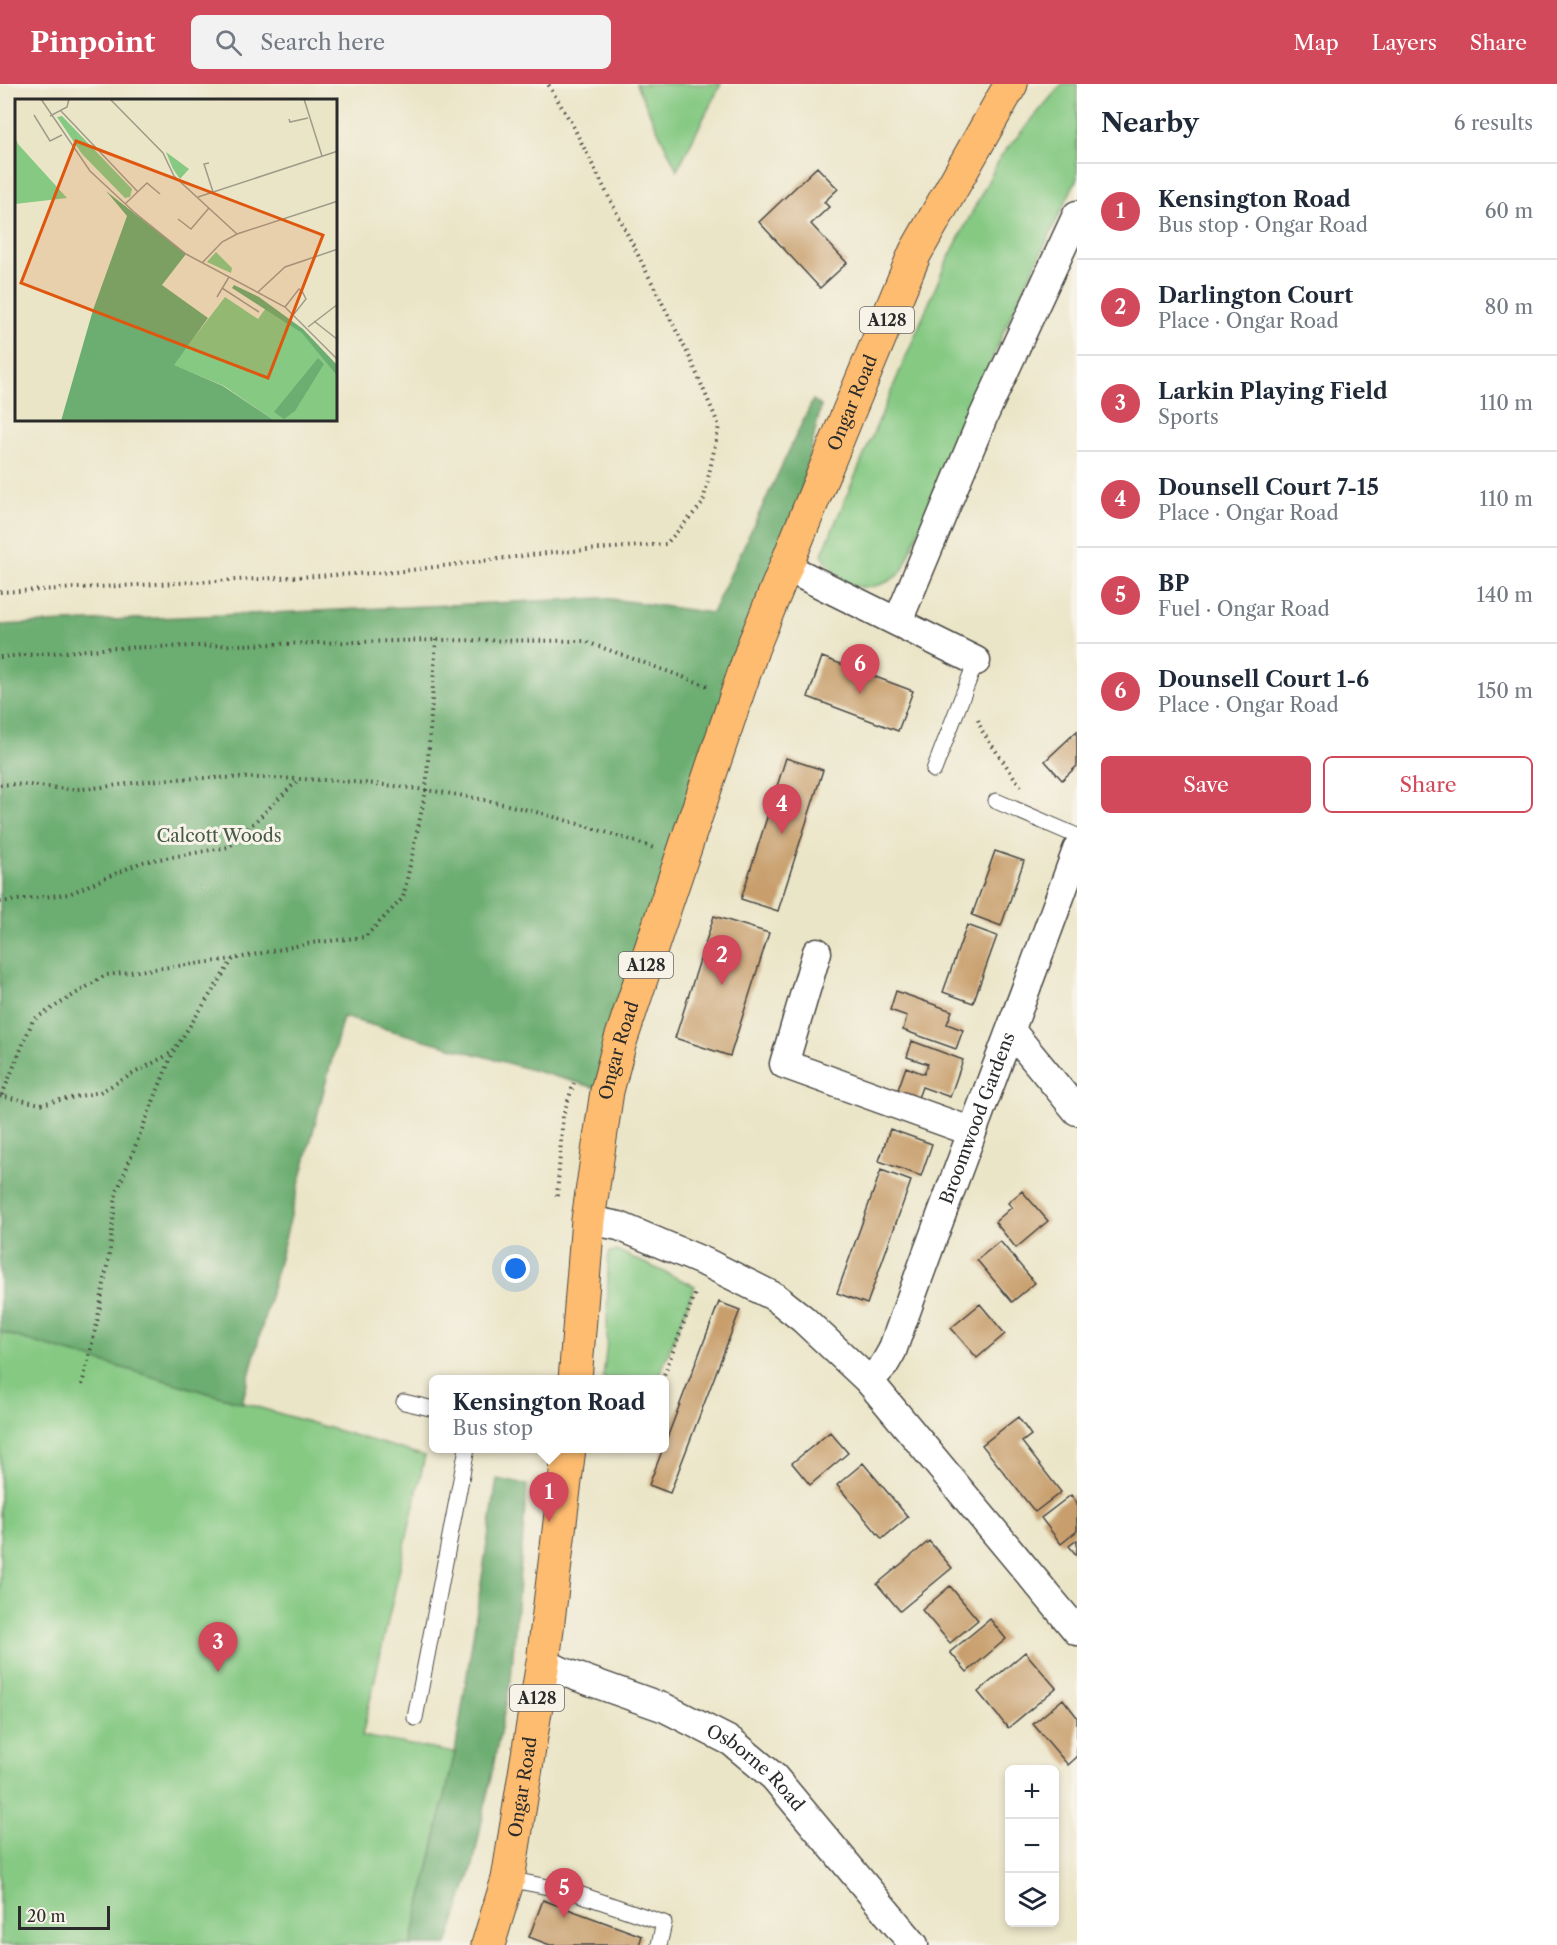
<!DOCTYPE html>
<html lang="en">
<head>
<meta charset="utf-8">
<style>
  :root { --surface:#fff; --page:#f2f2f3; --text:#1f2937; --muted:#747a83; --line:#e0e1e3; --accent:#d1495b }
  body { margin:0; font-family:"Libre Caslon Text",serif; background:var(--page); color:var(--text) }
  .controls { position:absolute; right:18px; bottom:18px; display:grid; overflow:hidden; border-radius:9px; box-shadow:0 3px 9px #0003 }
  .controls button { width:54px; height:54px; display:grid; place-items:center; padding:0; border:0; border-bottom:2px solid var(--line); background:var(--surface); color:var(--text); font:30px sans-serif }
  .scale { position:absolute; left:18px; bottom:15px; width:92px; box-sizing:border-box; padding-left:6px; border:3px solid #2b2b2b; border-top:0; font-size:16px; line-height:21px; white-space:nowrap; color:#2b2b2b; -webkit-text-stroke:4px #f7f3e8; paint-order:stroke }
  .you { position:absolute; left:516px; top:1185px; width:21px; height:21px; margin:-15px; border:4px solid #fff; border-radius:50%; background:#1a73e8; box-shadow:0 0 0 9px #1a73e833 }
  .badge { display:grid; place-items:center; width:39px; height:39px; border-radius:50%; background:var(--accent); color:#fff; font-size:20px; font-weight:700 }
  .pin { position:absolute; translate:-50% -50px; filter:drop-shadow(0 2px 3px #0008) }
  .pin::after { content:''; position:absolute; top:32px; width:21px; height:18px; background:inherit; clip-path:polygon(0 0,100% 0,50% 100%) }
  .popup { position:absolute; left:429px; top:1291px; width:240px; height:78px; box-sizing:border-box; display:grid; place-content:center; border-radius:9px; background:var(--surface); filter:drop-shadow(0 2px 4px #0005); font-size:20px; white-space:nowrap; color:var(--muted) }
  .popup b { font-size:22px; color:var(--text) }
  .popup::after { content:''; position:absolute; left:50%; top:100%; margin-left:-12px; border:12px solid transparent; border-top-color:var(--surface) }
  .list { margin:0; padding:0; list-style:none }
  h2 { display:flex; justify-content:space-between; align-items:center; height:78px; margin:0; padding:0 24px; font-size:26px }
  h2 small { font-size:20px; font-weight:400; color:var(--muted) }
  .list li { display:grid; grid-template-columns:39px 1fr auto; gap:18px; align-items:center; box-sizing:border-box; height:96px; padding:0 24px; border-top:2px solid var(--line) }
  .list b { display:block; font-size:22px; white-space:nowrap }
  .list p { margin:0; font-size:20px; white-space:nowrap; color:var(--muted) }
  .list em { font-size:20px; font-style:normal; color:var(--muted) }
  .actions { display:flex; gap:12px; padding:18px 24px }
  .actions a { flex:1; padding:14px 0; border:2px solid var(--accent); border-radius:9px; text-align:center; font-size:21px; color:var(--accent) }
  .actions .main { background:var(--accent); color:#fff }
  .icon { flex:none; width:33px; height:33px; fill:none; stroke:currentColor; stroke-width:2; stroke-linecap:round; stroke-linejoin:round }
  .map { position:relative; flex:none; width:1077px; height:1861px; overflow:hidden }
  header { display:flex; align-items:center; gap:36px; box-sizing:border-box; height:84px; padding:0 30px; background:var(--accent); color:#fff }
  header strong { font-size:28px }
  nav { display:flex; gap:33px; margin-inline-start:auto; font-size:21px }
  .search { width:420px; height:54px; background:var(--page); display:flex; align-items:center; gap:15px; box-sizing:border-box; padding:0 21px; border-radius:9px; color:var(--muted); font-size:22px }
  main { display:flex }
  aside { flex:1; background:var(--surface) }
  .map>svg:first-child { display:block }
  .green { fill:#85c983; stroke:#587a57; stroke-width:1.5 }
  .forest { fill:#6cad71; stroke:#4c6c4e; stroke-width:1.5 }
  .building { fill:#c89e6c }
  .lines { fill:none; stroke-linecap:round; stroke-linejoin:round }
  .lane-casing { stroke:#484743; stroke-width:17 }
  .street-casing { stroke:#484743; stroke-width:31 }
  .primary-casing { stroke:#484743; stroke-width:35 }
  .path { stroke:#484743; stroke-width:4; stroke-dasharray:1.5 4.5; stroke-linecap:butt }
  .lane { stroke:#fff; stroke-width:15 }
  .street { stroke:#fff; stroke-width:28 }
  .primary { stroke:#febc70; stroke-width:33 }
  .labels { text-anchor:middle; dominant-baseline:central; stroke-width:6; stroke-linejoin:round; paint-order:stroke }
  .shield { fill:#f7f3e8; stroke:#686764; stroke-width:1.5 }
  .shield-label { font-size:16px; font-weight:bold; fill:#2b2b2b }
  .street-label { font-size:18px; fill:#2b2b2b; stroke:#f7f3e8 }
  .park-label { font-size:18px; fill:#465a45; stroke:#f7f3e8 }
  .inset-road { fill:none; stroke:#9e9b89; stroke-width:1.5 }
  .view { fill:#df570e; fill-opacity:0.15; stroke:#df570e; stroke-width:3 }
  .inset-edge { fill:none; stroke:#2b2b2b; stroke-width:3 }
</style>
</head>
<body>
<header>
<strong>Pinpoint</strong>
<div class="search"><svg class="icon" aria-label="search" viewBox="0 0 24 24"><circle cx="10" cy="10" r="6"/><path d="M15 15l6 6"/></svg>Search here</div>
<nav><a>Map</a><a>Layers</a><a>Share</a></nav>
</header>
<main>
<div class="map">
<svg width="1077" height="1861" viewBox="0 0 1077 1861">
  <rect width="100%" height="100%" fill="#f7f3e8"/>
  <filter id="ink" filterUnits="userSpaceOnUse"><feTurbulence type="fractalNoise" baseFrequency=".0167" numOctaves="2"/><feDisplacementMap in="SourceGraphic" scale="12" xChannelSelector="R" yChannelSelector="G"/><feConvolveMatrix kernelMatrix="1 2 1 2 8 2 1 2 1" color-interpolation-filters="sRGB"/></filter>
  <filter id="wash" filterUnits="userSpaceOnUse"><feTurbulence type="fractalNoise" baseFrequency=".008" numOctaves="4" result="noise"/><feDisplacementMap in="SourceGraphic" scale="24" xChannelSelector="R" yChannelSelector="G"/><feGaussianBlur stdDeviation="1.35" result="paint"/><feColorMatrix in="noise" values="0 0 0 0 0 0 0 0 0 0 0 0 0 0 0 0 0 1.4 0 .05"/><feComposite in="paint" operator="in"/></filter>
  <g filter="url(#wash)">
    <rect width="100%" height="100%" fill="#ebe5c8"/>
    <path class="green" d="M636,0H721L677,86Z
      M1062,0H1077V94L1006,242L902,487C888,502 860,510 842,496C834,489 827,479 822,470L945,181L1001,72Z
      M618,1167L695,1202L658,1295H603L607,1258L608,1174L610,1168Z
      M0,1248L425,1372L362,1652L455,1669L411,1861H0Z"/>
    <path class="forest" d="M813,316L821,322L784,482L607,1007L343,933L242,1319L0,1248V541L604,514L712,529Z
      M497,1395L527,1401L511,1595L473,1781L447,1861H411L455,1669Z"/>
    <g id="blocks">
      <path class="building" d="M817,83L838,105L824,118L829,123L811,140L847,179L820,204L759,138Z
        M822,573L913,607L898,647L808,613Z
        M1077,647V682L1062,696L1045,677Z
        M786,674L823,686L778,827L741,815Z
        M995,767L1024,777L1001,842L972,831Z
        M714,832L769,849L730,972L675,954Z
        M967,841L997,852L973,919L943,908Z
        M896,907L952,927L947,940L963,946L956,965L903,946L907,932L890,926Z
        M912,957L963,976L950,1013L922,1003L915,1022L895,1014L906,983L924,990L928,980L907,973Z
        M890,1045L932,1060L921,1092L879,1077Z
        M881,1086L911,1097L867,1220L837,1209Z
        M1022,1107L1048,1137L1016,1164L995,1138L1012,1123L1008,1119Z
        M1000,1157L1035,1199L1012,1218L977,1176Z
        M719,1218L740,1226L670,1409L649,1401Z
        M980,1220L1005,1250L977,1274L951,1244Z
        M1018,1333L1031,1351L1022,1358L1061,1408L1035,1428L982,1361Z
        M830,1348L848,1369L810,1401L792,1379Z
        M863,1379L908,1433L882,1455L837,1401Z
        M1071,1411L1077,1419V1447L1061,1460L1041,1434Z
        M1077,1456V1472L1069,1462Z
        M929,1457L952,1484L900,1527L877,1500Z
        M950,1502L978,1536L950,1559L922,1526Z
        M990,1535L1006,1555L967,1588L950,1568Z
        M1025,1568L1056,1604L1008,1644L978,1608Z
        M1063,1615L1077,1633V1673L1068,1681L1033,1640Z
        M543,1816L642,1852L639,1861H550L529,1853Z"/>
    </g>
  </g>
  <g filter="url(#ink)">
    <use href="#blocks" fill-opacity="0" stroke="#484743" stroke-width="1.5"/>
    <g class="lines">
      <g class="lane-casing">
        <path id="lane" d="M934,686L976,577
          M996,717L1077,752
          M404,1318L434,1325
          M415,1634L467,1364
          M508,1795L573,1808L664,1839L659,1861"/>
      </g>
      <g class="street-casing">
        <g id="street">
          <path d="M784,482L976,577"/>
          <path d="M898,537L983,333L1077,131"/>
          <path d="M817,868L784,980L970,1047"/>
          <path d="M1012,948L1077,1027"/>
          <path d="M588,1136L619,1142L707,1179L775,1213L803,1235L869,1297L1077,1547"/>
          <path id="s1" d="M869,1297L884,1281L892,1267C951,1099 1017,933 1077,766"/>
          <path id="s2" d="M543,1578L561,1587L665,1624L732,1658L774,1693L914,1861"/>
        </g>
      </g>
      <g class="primary-casing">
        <g id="primary">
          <path id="s3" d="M575,1296L588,1136L607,1007L619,961L666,820L753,563L849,327L915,169L1011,0"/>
          <path id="s4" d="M488,1861L508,1795L543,1578L569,1364"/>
        </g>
      </g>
      <path class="path" d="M0,508L395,488L547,469L666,460L703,419L719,342L691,276L572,40L548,0
        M0,573L115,564L436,556L584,557L708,602
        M978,636L982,647L1021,703
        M0,701C28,698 54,706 81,705C111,703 141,697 172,695C255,692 342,694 425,706C503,716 580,739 654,764
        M0,818L69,810L142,778L229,763L299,695
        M2,1011L33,936L106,891L233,875
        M0,1012L41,1020L100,1008L173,968L233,875L311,859L365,853L403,814L426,706L436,556
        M557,1112L563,1031L574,999
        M662,1296L696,1207
        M82,1301L97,1239L110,1165L116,1110L173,968"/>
      <use href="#lane" class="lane"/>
      <use href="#street" class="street"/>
      <use href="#primary" class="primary"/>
    </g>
  </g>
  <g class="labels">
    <g class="shield">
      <rect x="860" y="223" width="54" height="26" rx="4.5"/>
      <rect x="619" y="868" width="54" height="26" rx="4.5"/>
      <rect x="510" y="1601" width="54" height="26" rx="4.5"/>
    </g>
    <g class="shield-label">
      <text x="887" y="236">A128</text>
      <text x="646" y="881">A128</text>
      <text x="537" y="1614">A128</text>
    </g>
    <g class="street-label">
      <text stroke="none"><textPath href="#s3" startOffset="1022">Ongar Road</textPath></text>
      <text stroke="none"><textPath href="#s3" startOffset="333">Ongar Road</textPath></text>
      <text stroke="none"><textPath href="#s1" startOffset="286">Broomwood Gardens</textPath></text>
      <text stroke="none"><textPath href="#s2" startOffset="240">Osborne Road</textPath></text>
      <text stroke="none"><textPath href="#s4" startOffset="162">Ongar Road</textPath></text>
    </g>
    <g class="park-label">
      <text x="219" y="752">Calcott Woods</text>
    </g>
  </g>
  <g transform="translate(15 15)">
    <rect width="322" height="322" fill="#ebe5c8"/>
    <path d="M47,17L117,90L115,98L110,99L67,55L42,18ZM0,38L3,45L52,99L0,105ZM151,53L174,70L165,80L158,70ZM201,153L217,169L216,174L192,163ZM210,198L243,220L251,209L288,234L322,277V322H260L209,287L158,266Z" fill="#85c983"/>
    <path d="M91,92L171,155L147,186L193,219L159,266L208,287L260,322H46L78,211L112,117ZM219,186L244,198L288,230L322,266V277L287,234L217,189ZM303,259L309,265L280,312L269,320L259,313Z" fill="#6cad71"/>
    <path class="inset-road" d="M26,0L75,72L119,113L171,155L270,208L323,261M95,0L148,54L159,77L222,135M289,0L307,57M46,12L123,93M19,16L35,42L47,36M35,17L52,8L54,0M274,20L275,23L293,19M194,64L189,65L198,93M183,98L323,52M110,105L132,84L145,95M163,120L176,130L194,109M187,164L207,143L222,135L323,102M207,189L244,213M243,193L270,168L323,150M202,198L214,178M270,208L284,190L287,192L291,200L279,215M299,222L323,241M293,228L323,205"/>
    <path class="view" d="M61,42L308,136L253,279L6,184Z"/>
    <rect width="322" height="322" class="inset-edge"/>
  </g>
</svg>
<div class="controls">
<button>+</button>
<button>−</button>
<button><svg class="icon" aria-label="layers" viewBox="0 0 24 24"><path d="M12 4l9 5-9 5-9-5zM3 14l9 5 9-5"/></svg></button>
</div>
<div class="scale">20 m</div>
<div class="you"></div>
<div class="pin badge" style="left:549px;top:1438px">1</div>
<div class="popup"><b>Kensington Road</b>Bus stop</div>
<div class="pin badge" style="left:722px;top:901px">2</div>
<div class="pin badge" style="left:218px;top:1588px">3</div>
<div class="pin badge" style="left:782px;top:750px">4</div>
<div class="pin badge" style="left:564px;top:1834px">5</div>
<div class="pin badge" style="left:860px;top:610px">6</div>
</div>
<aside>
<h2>Nearby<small>6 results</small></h2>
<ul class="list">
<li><span class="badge">1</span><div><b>Kensington Road</b><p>Bus stop · Ongar Road</p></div><em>60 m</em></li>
<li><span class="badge">2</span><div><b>Darlington Court</b><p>Place · Ongar Road</p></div><em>80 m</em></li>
<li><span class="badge">3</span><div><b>Larkin Playing Field</b><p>Sports</p></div><em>110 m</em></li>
<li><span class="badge">4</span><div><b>Dounsell Court 7-15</b><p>Place · Ongar Road</p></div><em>110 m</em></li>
<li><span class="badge">5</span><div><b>BP</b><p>Fuel · Ongar Road</p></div><em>140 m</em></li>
<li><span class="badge">6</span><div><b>Dounsell Court 1-6</b><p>Place · Ongar Road</p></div><em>150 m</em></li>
</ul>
<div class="actions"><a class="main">Save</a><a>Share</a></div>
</aside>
</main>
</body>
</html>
